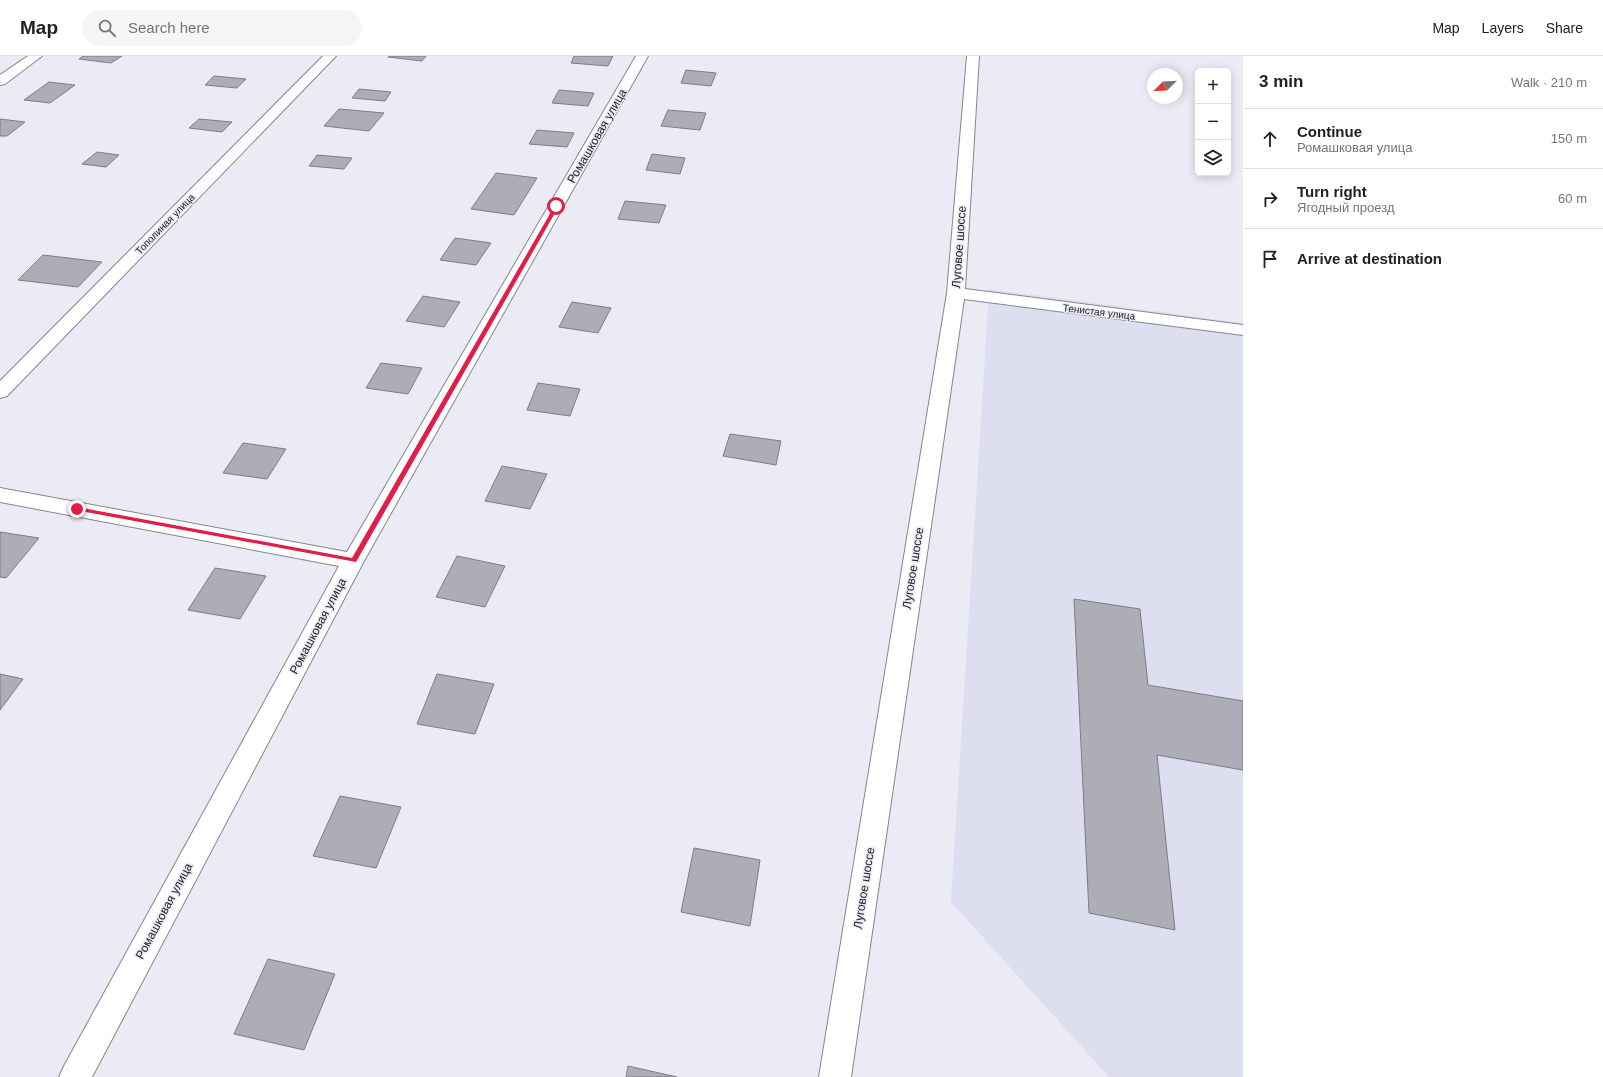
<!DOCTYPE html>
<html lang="en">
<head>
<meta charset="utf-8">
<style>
  :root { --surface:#fff; --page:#f6f6f6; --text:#202124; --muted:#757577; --line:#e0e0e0 }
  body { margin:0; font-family:Arial,sans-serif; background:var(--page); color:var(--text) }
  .controls { position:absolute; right:12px; top:12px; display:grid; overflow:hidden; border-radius:6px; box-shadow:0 2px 10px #0003 }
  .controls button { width:36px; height:36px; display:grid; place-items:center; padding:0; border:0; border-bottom:1px solid var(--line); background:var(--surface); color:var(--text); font:20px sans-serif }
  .compass { position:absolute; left:1147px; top:12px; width:36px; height:36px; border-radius:50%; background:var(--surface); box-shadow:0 2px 10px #0003; rotate:246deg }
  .stop { position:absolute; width:12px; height:12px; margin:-9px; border:3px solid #e11d48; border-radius:50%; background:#fff }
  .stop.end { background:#e11d48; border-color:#fff; box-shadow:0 1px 4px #0008 }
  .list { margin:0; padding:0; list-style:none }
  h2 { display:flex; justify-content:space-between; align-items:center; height:52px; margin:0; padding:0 16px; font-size:17px }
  h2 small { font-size:13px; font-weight:400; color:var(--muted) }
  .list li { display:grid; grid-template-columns:26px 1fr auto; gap:12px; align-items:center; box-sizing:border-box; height:60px; padding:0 16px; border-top:1px solid var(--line) }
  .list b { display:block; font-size:15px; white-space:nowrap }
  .list p { margin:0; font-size:13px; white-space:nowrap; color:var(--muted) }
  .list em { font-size:13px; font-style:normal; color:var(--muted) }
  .icon { flex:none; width:22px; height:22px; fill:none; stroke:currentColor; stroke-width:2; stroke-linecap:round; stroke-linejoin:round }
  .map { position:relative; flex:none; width:1243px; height:1021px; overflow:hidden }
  header { display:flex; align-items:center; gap:24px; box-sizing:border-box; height:56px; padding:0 20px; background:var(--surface); border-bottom:1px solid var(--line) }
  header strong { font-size:19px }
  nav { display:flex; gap:22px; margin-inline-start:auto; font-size:14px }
  .search { width:280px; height:36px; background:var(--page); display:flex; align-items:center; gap:10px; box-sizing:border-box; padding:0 14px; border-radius:22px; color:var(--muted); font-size:15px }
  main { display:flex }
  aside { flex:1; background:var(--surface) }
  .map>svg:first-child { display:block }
  .built { fill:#dddff0 }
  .building { fill:#acadb6; stroke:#7c7d85 }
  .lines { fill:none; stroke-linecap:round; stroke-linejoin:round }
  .minor-casing { stroke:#85868e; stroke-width:2 }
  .minor { fill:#fff; fill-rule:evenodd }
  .route { fill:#e11d48 }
  .labels { text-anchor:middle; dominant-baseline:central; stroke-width:3; stroke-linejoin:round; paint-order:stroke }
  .far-street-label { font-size:10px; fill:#212225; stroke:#eaebf5 }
  .street-label { font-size:12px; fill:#212225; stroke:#eaebf5 }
</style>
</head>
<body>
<header>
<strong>Map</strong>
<div class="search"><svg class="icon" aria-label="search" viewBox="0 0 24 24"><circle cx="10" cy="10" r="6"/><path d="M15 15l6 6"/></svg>Search here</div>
<nav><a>Map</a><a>Layers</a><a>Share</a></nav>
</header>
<main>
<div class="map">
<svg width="1243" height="1021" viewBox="0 0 1243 1021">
  <rect width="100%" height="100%" fill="#eaebf5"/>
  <path class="built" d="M989,233L1243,267V1021H1109L951,846Z"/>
  <path class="building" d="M83,0H122L111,7L79,3Z
    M390,0H426L422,5L388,1Z
    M574,0H613L608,10L571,7Z
    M686,14L716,17L711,30L681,27Z
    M214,20L246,23L237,32L205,29Z
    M49,26L75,29L50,47L24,44Z
    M359,33L391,36L385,45L352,42Z
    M559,34L594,37L588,50L552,47Z
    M339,53L384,57L369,75L324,70Z
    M668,54L706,57L700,74L661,70Z
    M0,63L25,66L7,80H0Z
    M199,63L232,66L222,76L189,72Z
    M537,74L574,77L567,91L529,88Z
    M97,96L119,99L106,111L82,108Z
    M652,98L685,102L680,118L646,114Z
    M317,99L352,102L344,113L309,110Z
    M496,117L537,122L514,159L471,153Z
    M625,145L666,149L659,167L618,163Z
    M455,182L491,187L476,209L440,204Z
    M43,199L102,206L78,231L18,224Z
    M423,240L460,246L444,271L406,265Z
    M572,246L611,252L598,277L559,271Z
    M381,307L422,312L408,338L366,332Z
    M538,327L580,333L570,360L527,354Z
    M730,378L781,385L776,409L723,400Z
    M243,387L286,393L267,423L223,417Z
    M502,410L547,418L530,453L485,445Z
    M0,476L39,482L6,522L0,521Z
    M457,500L505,510L485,551L436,541Z
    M215,512L266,520L240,563L188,554Z
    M1074,543L1140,553L1148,629L1243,645V714L1157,699L1175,874L1089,857Z
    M0,618L23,623L0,654Z
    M437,618L494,628L475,678L417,668Z
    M340,740L401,751L376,812L313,800Z
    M694,792L760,804L750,870L681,856Z
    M268,903L335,918L304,994L234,978Z
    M628,1010L677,1021H626Z"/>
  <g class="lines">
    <g class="minor-casing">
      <path id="minor" d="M28,0H42L5,28L0,29V19Z
        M323,0H336L7,340L0,342V325Z
        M636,0H648L364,505L92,1021H59L64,1010L339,510L0,446V432L347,496Z
        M967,0H979L965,233L1243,269V279L964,243L851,1021H819L947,237Z"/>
    </g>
    <use href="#minor" class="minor"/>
  </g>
  <path class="route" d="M555,149L559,150L356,506L75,454L74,453L77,451L352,502Z"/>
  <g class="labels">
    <g class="far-street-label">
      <text transform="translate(165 168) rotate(-46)">Тополиная улица</text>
      <text transform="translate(1099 256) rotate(7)">Тенистая улица</text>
    </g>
    <g class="street-label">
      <text transform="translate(597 80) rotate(-60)">Ромашковая улица</text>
      <text transform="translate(959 191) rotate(-86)">Луговое шоссе</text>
      <text transform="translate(913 512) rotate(-81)">Луговое шоссе</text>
      <text transform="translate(318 570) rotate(-62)">Ромашковая улица</text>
      <text transform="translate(864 832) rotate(-81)">Луговое шоссе</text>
      <text transform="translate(164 855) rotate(-62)">Ромашковая улица</text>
    </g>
  </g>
</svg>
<div class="controls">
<button>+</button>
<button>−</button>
<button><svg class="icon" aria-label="layers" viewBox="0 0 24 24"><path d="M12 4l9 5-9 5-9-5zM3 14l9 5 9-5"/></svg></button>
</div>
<svg class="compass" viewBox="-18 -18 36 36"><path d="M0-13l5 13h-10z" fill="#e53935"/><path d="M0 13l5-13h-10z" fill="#757577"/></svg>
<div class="stop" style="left:556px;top:150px"></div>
<div class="stop end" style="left:77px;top:453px"></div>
</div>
<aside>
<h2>3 min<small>Walk · 210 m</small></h2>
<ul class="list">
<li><svg class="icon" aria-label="ahead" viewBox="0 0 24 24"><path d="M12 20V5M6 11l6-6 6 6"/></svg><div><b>Continue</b><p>Ромашковая улица</p></div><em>150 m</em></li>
<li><svg class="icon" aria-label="right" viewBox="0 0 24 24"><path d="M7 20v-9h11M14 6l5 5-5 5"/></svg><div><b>Turn right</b><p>Ягодный проезд</p></div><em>60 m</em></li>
<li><svg class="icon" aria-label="arrive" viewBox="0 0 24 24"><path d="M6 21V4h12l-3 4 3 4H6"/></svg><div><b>Arrive at destination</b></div></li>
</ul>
</aside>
</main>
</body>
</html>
